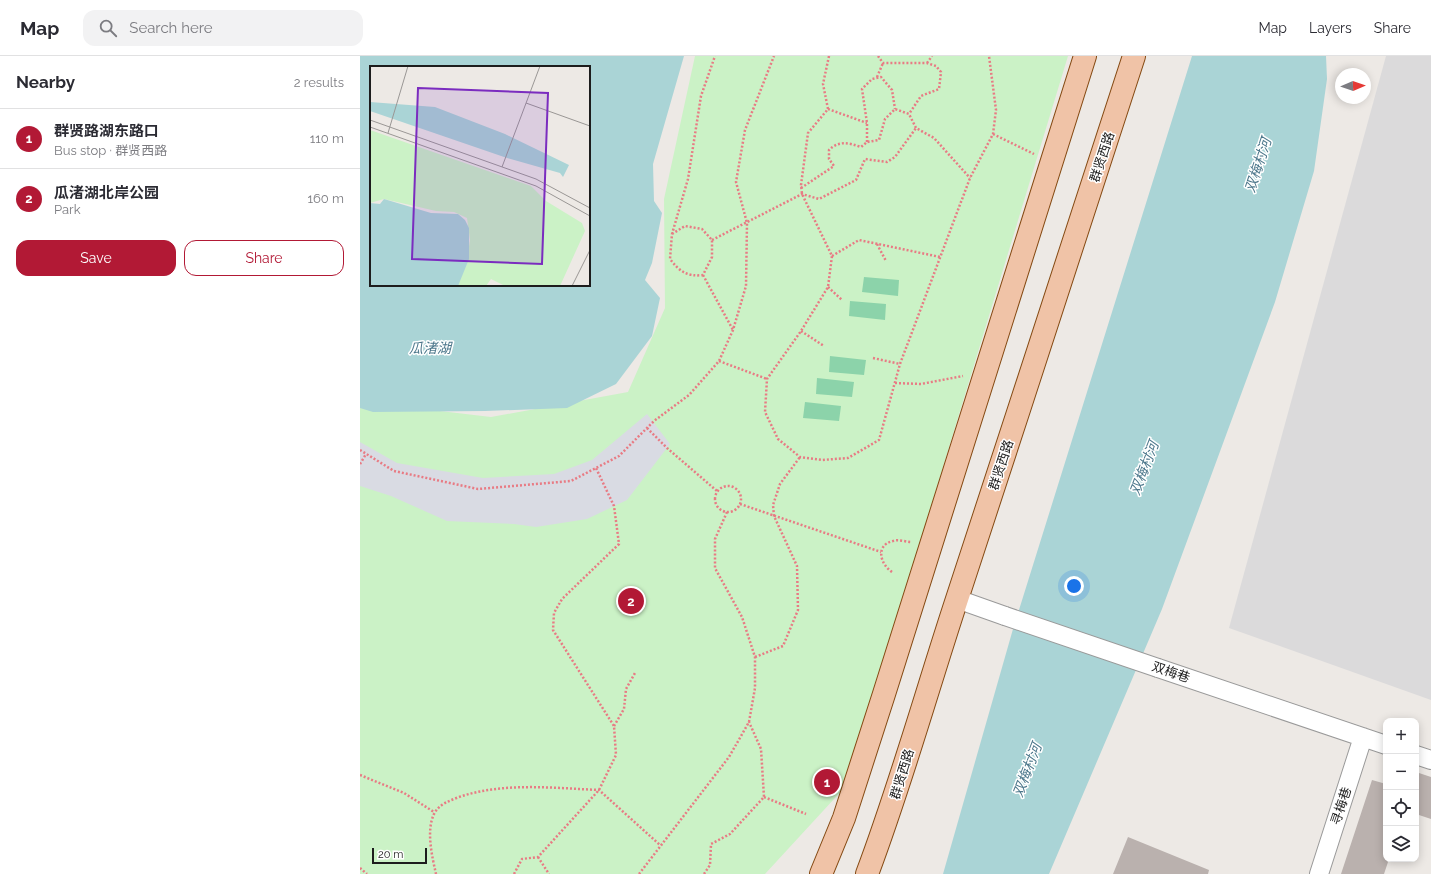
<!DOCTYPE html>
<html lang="en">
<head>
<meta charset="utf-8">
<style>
  :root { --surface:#fff; --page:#f2f2f3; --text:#2b2b33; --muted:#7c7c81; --line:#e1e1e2; --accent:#b21935 }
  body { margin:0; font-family:Raleway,"Noto Sans SC",sans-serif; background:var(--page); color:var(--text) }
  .controls { position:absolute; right:12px; bottom:12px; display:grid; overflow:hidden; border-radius:8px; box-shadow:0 2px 10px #0003 }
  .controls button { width:36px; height:36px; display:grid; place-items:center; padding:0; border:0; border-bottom:1px solid var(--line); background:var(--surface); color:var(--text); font:20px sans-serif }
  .compass { position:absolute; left:975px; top:12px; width:36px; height:36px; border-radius:50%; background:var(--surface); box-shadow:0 2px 10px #0003; rotate:88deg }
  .scale { position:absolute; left:12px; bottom:10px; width:55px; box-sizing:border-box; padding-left:4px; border:2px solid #1d1d1d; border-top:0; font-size:11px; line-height:14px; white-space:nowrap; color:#1d1d1d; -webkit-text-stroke:3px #fff; paint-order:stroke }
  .you { position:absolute; left:714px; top:530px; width:14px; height:14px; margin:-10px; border:3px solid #fff; border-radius:50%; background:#1a73e8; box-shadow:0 0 0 6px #1a73e833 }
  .badge { display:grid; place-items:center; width:26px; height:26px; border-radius:50%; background:var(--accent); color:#fff; font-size:13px; font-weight:700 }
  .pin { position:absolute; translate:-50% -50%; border:2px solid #fff; box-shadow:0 1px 4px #0006 }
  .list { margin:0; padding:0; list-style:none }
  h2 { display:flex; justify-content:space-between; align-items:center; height:52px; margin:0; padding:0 16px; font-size:17px }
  h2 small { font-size:13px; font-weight:400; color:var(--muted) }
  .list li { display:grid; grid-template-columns:26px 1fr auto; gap:12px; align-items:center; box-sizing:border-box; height:60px; padding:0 16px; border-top:1px solid var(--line) }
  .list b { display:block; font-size:15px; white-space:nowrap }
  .list p { margin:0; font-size:13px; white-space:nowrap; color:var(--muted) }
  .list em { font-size:13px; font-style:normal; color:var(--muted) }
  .actions { display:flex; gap:8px; padding:12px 16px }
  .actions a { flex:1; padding:9px 0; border:1px solid var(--accent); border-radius:12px; text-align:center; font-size:14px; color:var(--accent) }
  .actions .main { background:var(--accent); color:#fff }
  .icon { flex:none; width:22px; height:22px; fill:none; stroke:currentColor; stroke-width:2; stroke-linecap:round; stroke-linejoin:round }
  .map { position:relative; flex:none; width:1071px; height:818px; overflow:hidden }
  header { display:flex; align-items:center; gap:24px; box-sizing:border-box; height:56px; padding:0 20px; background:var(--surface); border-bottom:1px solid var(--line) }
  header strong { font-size:19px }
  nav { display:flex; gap:22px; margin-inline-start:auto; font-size:14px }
  .search { width:280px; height:36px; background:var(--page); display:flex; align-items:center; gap:10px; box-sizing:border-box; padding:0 14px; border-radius:12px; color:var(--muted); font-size:15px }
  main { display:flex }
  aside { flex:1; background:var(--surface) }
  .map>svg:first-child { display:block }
  .residential { fill:#dbdadb }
  .park { fill:#cbf2c6 }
  .pitch { fill:#8cd3aa }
  .plaza { fill:#d9dbe3 }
  .water { fill:#aad4d6; fill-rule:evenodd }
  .building { fill:#bab1ae }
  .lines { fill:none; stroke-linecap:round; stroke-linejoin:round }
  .street-casing { stroke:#9a9a9a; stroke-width:20 }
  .primary-casing { stroke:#844912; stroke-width:24 }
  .path { stroke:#e87b84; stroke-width:2.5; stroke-dasharray:2 2; stroke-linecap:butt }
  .street { stroke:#fff; stroke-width:18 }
  .primary { stroke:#f0c3a7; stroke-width:22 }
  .street-bridge-casing { stroke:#9a9a9a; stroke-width:20; stroke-linecap:butt }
  .street-bridge { stroke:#fff; stroke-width:18 }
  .labels { text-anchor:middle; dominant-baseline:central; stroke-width:3; stroke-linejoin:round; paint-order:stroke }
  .street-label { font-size:13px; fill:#1d1d1d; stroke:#fff }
  .water-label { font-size:14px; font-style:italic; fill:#4c778b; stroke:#fff }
  .inset-road { fill:none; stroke:#9a9795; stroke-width:1 }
  .view { fill:#7b2cbf; fill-opacity:0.15; stroke:#7b2cbf; stroke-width:2 }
  .inset-edge { fill:none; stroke:#1d1d1d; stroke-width:2 }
</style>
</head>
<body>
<header>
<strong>Map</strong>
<div class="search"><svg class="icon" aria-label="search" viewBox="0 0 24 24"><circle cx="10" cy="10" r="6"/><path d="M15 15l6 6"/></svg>Search here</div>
<nav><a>Map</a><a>Layers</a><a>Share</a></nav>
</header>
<main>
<aside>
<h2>Nearby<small>2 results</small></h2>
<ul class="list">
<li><span class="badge">1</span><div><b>群贤路湖东路口</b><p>Bus stop · 群贤西路</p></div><em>110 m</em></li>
<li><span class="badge">2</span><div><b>瓜渚湖北岸公园</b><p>Park</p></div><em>160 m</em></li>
</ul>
<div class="actions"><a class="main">Save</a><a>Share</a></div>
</aside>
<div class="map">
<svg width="1071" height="818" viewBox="0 0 1071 818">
  <rect width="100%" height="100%" fill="#ede9e5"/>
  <path class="residential" d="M1026,0H1071V644L869,572Z"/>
  <path class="park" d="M335,0H708L486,730L405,818H0V341L12,347L131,361L268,336L305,252L304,143Z"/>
  <path class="pitch" d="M504,221L539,224L538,240L502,236Z
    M490,245L526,248L525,264L489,260Z
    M470,300L506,304L504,319L469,316Z
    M457,322L494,326L492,341L456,338Z
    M445,346L481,350L479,365L443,362Z"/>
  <path class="plaza" d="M287,358L310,388L267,444L227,463L176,471L154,468L87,465L31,440L0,430V386L37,407L123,422L194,418L232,404Z"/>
  <path class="water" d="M0,0H324L293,108L294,145L302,157L292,207L285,224L300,242L292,280L256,328L207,352L125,355L13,356L0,352ZM11,11H229V229H11Z
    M832,0H966L967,23L954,115L915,246L802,553L689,818H583L653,573Z"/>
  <path class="building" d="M1056,716L1071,721V763L1056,758Z
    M1012,724L1026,728V803H1029L1024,818H981Z
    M768,781L849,814L848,818H753Z"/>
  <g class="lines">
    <g class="street-casing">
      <path id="street" d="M597,543L645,560
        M798,612L1026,689
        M1056,699L1071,704
        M959,818L1003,681"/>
    </g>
    <g class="primary-casing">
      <path id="primary" d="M461,818L484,762L524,638L725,0
        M507,818C541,728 567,634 597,543C656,362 716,181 774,0"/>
    </g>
    <path class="path" d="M469,0L463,28L468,53L448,77L441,129L442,138L472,200L468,231L441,275L407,323L405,356L418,383L440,401L462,404L488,402L519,384L540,308L610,122L633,78L636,54L629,0
      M518,0L523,7H567L576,10L581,16L579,33L561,40L549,58
      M567,7L572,0
      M517,21L523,7
      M468,53L507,67
      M633,78L674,98
      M507,86V67L502,33L512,23L521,21L532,34L535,53
      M441,132L474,110L469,103V94C479,84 489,87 501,91L507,86L519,84L525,63L535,53L549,58L556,72L574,82L610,122
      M312,178L325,170L342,173L352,184V201L343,219C327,221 319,215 310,203L312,178L328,123L341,40L355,0
      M352,184L442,138L459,143L496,124L505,103L527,106L535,101L556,72
      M517,188L526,205
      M472,200L499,184L580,201
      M343,219L373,274
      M468,231L482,244
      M441,275L464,290
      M513,302L540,308
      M359,305L407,323
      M535,327L561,328L603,320
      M287,372L307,392L357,435
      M0,394L34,415L118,433L211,425L259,400L294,365L329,339L359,305L373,274L386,230L387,167L376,126L385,74L414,0
      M0,408L6,398
      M355 443a13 13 0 1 1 26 0a13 13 0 1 1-26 0Z
      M380,448L521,496
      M532,516C520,508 515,489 533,485C538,483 546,486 552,486
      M395,601L423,590L438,554L437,510L414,460L413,449L420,428L440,401
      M254,670L264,653L266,633L275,617
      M0,719L44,737L74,756
      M404,741L446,758
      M178,801L189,818
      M0,812L7,818
      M76,818C72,800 66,775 74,758C79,748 89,745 99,741C144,726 192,732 239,734L300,789
      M154,818L162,803L178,801L239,734L256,699L254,670L193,574L194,557L202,543L259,488L254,450L236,412
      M279,818L369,701L389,666L395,632V601L382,561L355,512V483L367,456
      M344,818L350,809L351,788L370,778L404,741L401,693L389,666"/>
    <use href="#street" class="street"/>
    <use href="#primary" class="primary"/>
    <g class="street-bridge-casing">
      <path id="street-bridge" d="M645,560L798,612"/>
    </g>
    <use href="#street-bridge" class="street-bridge"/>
  </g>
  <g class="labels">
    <g class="street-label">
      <text transform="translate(742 101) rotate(-72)">群贤西路</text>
      <text transform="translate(641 409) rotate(-72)">群贤西路</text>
      <text transform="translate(811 616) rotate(19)">双梅巷</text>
      <text transform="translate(542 718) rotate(-73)">群贤西路</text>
      <text transform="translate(981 750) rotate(-72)">寻梅巷</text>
    </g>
    <g class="water-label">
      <text transform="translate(898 109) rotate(-72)">双梅村河</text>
      <text x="70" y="292">瓜渚湖</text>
      <text transform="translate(784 412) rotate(-69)">双梅村河</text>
      <text transform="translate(667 714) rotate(-69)">双梅村河</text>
    </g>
  </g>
  <g transform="translate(10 10)">
    <rect width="220" height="220" fill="#ede9e5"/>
    <path d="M0,64L161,120L176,135L212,157L215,165L190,220H135L121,213L116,220H86L97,193L100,174L97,152L84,146L66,145L14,133L0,137Z" fill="#cbf2c6"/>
    <path d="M0,36L65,41L135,68L199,99L193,111L190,107L137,92L0,45ZM14,133L61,147L88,148L95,154L99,162V193L88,220H0V137L10,138Z" fill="#aad4d6"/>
    <path class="inset-road" d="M156,37L220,60M0,54L166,113L220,142M0,61L166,120L220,150M18,67L38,0M132,101L170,0M202,220L220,184"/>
    <path class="view" d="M48,22L178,27L172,198L42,193Z"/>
    <rect width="220" height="220" class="inset-edge"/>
  </g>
</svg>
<div class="controls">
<button>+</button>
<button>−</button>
<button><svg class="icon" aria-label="locate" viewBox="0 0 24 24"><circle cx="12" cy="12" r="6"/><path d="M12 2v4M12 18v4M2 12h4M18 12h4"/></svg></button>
<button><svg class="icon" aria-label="layers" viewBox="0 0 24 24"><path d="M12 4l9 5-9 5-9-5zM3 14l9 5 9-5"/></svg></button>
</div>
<svg class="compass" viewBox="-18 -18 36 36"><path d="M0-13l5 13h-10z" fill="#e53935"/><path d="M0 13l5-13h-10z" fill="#7c7c81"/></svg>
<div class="scale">20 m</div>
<div class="you"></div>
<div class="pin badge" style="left:467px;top:726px">1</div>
<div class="pin badge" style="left:271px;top:545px">2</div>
</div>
</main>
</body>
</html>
